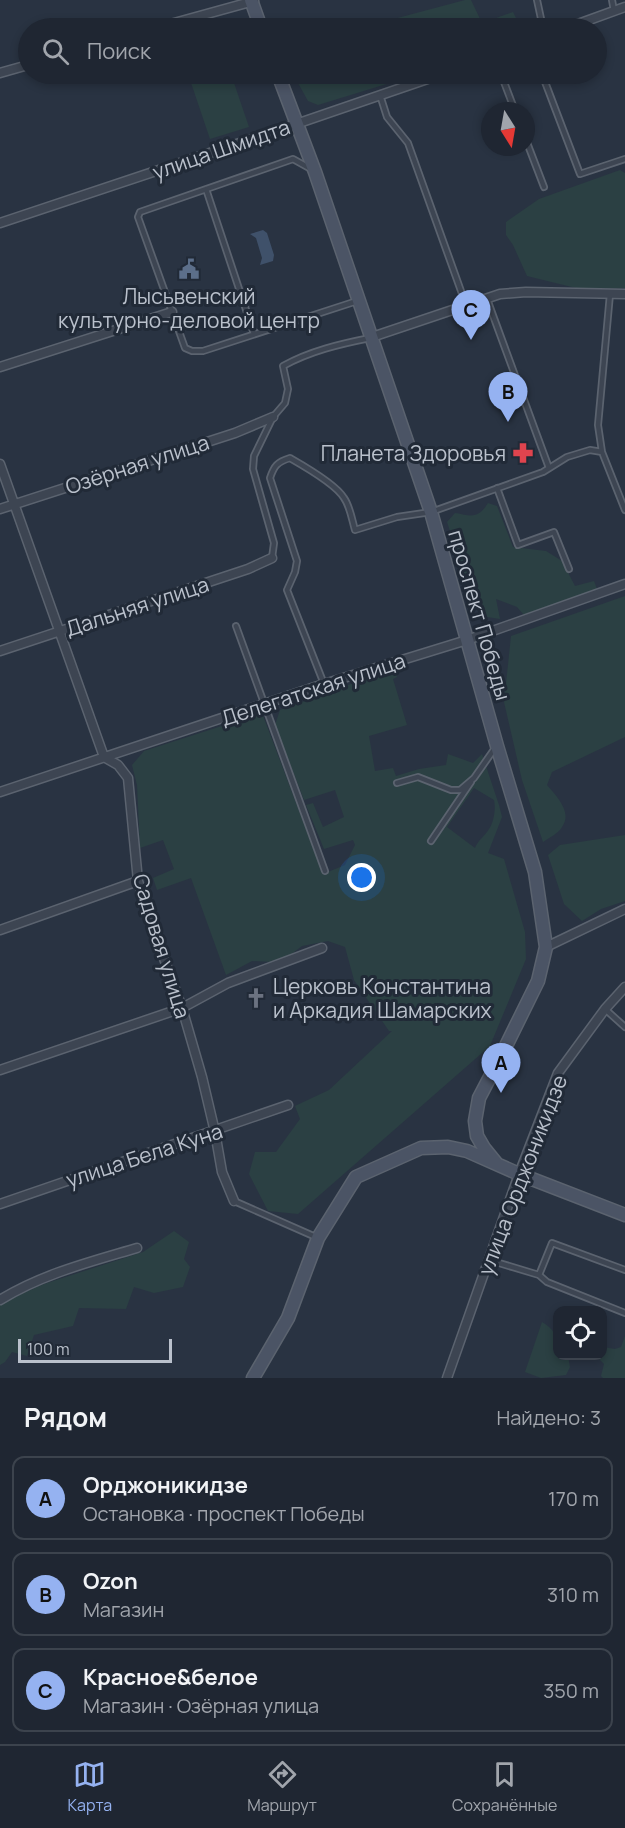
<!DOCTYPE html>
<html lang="ru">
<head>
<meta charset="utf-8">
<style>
  :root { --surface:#1f2632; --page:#2c323e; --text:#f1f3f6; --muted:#a1a5ac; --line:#3c434d; --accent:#95b2f1 }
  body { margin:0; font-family:Manrope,sans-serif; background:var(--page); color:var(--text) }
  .controls { position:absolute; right:18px; bottom:18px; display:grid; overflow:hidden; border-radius:12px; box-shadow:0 3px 9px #0003 }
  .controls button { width:54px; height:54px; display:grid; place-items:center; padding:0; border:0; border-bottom:2px solid var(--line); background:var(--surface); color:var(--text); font:30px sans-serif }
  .compass { position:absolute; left:481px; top:102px; width:54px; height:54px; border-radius:50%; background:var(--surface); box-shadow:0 3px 9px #0003; rotate:169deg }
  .scale { position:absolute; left:18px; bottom:15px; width:154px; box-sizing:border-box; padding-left:6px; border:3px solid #bac1cc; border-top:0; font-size:16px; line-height:21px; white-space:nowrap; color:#bac1cc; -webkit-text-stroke:4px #212a37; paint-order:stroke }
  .you { position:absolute; left:362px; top:878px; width:21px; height:21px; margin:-15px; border:4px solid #fff; border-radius:50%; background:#1a73e8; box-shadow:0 0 0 9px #1a73e833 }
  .badge { display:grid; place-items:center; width:39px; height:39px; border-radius:50%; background:var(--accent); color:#111; font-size:20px; font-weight:700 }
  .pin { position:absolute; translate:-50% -50px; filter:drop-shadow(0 2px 3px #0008) }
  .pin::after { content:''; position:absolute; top:32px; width:21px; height:18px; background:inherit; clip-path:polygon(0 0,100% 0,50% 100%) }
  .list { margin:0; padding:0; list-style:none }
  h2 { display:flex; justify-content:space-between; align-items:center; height:78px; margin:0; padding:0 24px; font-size:26px }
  h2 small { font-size:20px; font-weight:400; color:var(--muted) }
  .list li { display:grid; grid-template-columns:39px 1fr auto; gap:18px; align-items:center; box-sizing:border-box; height:84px; margin:0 12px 12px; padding:0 12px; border:2px solid var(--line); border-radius:12px }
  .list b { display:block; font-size:22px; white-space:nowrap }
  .list p { margin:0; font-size:20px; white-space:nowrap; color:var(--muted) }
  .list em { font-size:20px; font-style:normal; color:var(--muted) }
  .icon { flex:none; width:33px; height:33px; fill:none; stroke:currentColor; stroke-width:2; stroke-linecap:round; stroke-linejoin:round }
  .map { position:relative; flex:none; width:625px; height:1378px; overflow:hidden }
  .search { position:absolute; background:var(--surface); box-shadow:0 3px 9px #0003; left:18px; right:18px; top:18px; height:66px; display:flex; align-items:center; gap:15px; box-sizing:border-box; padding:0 21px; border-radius:33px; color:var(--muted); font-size:22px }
  .sheet { height:366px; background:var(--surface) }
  nav { display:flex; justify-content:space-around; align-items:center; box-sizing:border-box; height:84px; border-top:2px solid var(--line); background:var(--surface); font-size:16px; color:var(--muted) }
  nav a { display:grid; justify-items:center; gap:3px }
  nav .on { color:var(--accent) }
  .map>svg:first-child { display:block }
  .green { fill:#2b4043; fill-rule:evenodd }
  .water { fill:#3f516a }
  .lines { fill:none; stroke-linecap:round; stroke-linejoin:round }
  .lane-casing { stroke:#5b636f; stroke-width:8 }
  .street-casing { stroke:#5b636f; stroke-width:11 }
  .secondary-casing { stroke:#5b636f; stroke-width:15 }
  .lane { stroke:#3d4552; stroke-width:4.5 }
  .street { stroke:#3d4552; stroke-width:8 }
  .secondary { stroke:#4b5465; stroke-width:12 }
  .labels { text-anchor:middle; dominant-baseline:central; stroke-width:6; stroke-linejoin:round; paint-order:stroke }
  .street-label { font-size:21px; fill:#bac1cc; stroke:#212a37 }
  .poi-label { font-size:21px; fill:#bac1cc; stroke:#212a37 }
</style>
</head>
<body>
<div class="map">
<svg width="625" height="1378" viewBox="0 0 625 1378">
  <rect width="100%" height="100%" fill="#293342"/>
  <path class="green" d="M465,0H471L482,23L513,12L521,28H360Z
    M188,74H231L249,127L210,139Z
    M293,74H419L318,105L308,101Z
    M620,170L625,173V288L580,289L527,276L513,245L506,235V222L539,199Z
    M488,503L497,506L513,547L546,551L562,561L575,586L594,581L597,589L524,615L517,607L496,599L500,619L487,617L476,609L447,522L455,513C472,516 478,519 488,503Z
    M625,596V737L552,772L547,785C556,796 573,812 562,827C559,833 549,838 543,842L522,780L504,702L511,636Z
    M396,671L397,677L393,679L407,725L369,736L375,771L393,768L396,776L419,769L446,765L448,754L473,763L482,754L499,805L502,817L488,853L504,859L525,932L526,959L490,1046L298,1214L268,1211L249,1174L255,1152H276L300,1119L295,1106L329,1090L392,1031H389L354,980L345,947L328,941L302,946L289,956L273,962L252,961L226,975L191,878L157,890L153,878L174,869L163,840L140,848L137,785L132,765L144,751L262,713L323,874L345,865L355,845L353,840L324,849L306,805L313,803L323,827L344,817L335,790L304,800L275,725L280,710L362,680ZM474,788L494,800C496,808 494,822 489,829C485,836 478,840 475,848L447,827Z
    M625,835V901L601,909L582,921L564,904L548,855L560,845Z
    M174,1231L189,1242L184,1259L190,1267L183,1287L154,1293L134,1287L126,1309L79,1308L73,1326L34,1335L27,1356L12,1352L5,1362L0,1365V1303L44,1284L143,1252Z
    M542,1322C557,1331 558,1339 558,1356H568L570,1367L566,1375L541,1378L525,1372Z
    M625,1336V1378H603L601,1376L604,1364L596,1356H602L603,1347L615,1349L621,1347Z"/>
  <path class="water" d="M263,230L267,233L274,255L273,261L260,265L262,258L256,238L250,234Z"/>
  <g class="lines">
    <g class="lane-casing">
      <path id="lane" d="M537,0L543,28
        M612,0L614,11
        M501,74L515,111
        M542,74L580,174L625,159
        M380,95L387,117L408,143L466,305
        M526,140L544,187
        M311,169L293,159L140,212L138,217L185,348L192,351H203L357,301
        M206,189L254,334
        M487,299L549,468
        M602,452L598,425L610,294
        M497,488L518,545L554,532L569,569
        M272,558L274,543L253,469L254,456L273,417L285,403L288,389L283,366C310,351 340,344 370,338
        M236,626L325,871
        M324,684L287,590L295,572L297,561L270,478C274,466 277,462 290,458C304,466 336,484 344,498C350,506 352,520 355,530L397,517L431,512L543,472L567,457L590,450L602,452L625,510
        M397,783L418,777L451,790H460L474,778L495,748
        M431,841L471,782
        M605,1009L625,1027
        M234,1201L318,1238
        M489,1260L539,1275L552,1243L625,1270
        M539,1275L547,1282L625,1313"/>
    </g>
    <g class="street-casing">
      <path id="street" d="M156,28L254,1
        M567,28L625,7
        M0,73L28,65
        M0,223L267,134L442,74
        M372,337L500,294L526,292L625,294
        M0,367L172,312
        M0,464L104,757L118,765L128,778L138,881L150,920L182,1008L202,1077L215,1132L222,1172L234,1201
        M0,509L235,433L273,417
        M0,651L248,569L272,558
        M0,792L324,684L467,640L625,584
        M0,930L138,881
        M546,947L625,909
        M0,1070L182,1008L228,983L322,948
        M0,1204L288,1105
        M0,1300C42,1274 90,1262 137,1248
        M447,1378L519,1174L558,1073L605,1009L625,987"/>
    </g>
    <g class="secondary-casing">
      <path id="secondary" d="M251,0L261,28
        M278,74L315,172L431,512L497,746L535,872L546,947L538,981L501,1056L479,1098L475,1121L477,1136L484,1148L497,1164
        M253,1378L288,1318L318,1238L356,1177L421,1148L448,1147L467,1151L519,1174L625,1215"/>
    </g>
    <use href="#lane" class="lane"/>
    <use href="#street" class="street"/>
    <use href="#secondary" class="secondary"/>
  </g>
  <defs>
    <g id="civic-bare" transform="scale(1.62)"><path d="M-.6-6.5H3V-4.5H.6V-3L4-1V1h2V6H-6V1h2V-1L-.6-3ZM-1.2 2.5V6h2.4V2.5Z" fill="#5c6f8a" stroke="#212a37" stroke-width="2.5" paint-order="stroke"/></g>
    <g id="pharmacy-bare" transform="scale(1.62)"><path d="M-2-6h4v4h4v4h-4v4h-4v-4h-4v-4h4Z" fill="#e0444e" stroke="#212a37" stroke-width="2.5" paint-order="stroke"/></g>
    <g id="church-bare" transform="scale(1.62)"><path d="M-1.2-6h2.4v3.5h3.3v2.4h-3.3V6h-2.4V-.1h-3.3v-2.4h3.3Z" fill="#6b7280" stroke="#212a37" stroke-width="2.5" paint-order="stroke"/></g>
  </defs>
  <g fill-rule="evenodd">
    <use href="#civic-bare" x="189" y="269"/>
    <use href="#pharmacy-bare" x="523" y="453"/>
    <use href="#church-bare" x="256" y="998"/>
  </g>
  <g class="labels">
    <g class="street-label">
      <text transform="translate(221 149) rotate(-19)">улица Шмидта</text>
      <text transform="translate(137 464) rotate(-18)">Озёрная улица</text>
      <text transform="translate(137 606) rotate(-18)">Дальняя улица</text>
      <text transform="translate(480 615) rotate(74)">проспект Победы</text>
      <text transform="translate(313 689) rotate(-18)">Делегатская улица</text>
      <text transform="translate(162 946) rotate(73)">Садовая улица</text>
      <text transform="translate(144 1155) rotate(-18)">улица Бела Куна</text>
      <text transform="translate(522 1175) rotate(-69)">улица Орджоникидзе</text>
    </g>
    <g class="poi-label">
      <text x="189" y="296">Лысьвенский<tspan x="189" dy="24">культурно-деловой центр</tspan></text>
      <text x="506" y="453" text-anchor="end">Планета Здоровья</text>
      <text x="273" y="986" text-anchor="start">Церковь Константина<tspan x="273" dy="24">и Аркадия Шамарских</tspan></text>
    </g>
  </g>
</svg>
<div class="controls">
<button><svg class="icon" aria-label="locate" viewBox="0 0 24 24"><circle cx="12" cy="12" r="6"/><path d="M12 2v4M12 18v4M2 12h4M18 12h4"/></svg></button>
</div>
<svg class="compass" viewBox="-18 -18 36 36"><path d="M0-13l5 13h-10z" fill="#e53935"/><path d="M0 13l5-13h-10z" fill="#a1a5ac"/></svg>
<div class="scale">100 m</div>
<div class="you"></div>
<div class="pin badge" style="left:501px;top:1093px">A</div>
<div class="pin badge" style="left:508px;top:422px">B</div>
<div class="pin badge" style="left:471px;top:340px">C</div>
<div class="search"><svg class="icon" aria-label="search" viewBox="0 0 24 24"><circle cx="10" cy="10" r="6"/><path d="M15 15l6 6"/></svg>Поиск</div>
</div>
<section class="sheet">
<h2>Рядом<small>Найдено: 3</small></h2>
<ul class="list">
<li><span class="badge">A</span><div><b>Орджоникидзе</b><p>Остановка · проспект Победы</p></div><em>170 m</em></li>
<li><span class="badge">B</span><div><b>Ozon</b><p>Магазин</p></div><em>310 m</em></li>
<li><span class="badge">C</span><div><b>Красное&amp;белое</b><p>Магазин · Озёрная улица</p></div><em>350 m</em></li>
</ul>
</section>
<nav>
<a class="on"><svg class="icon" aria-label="map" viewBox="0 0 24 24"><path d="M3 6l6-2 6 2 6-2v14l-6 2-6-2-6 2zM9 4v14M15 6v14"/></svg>Карта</a>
<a><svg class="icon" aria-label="directions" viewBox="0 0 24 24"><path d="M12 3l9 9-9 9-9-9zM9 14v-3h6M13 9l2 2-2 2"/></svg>Маршрут</a>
<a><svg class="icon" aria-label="saved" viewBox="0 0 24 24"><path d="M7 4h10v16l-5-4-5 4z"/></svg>Сохранённые</a>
</nav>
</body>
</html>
